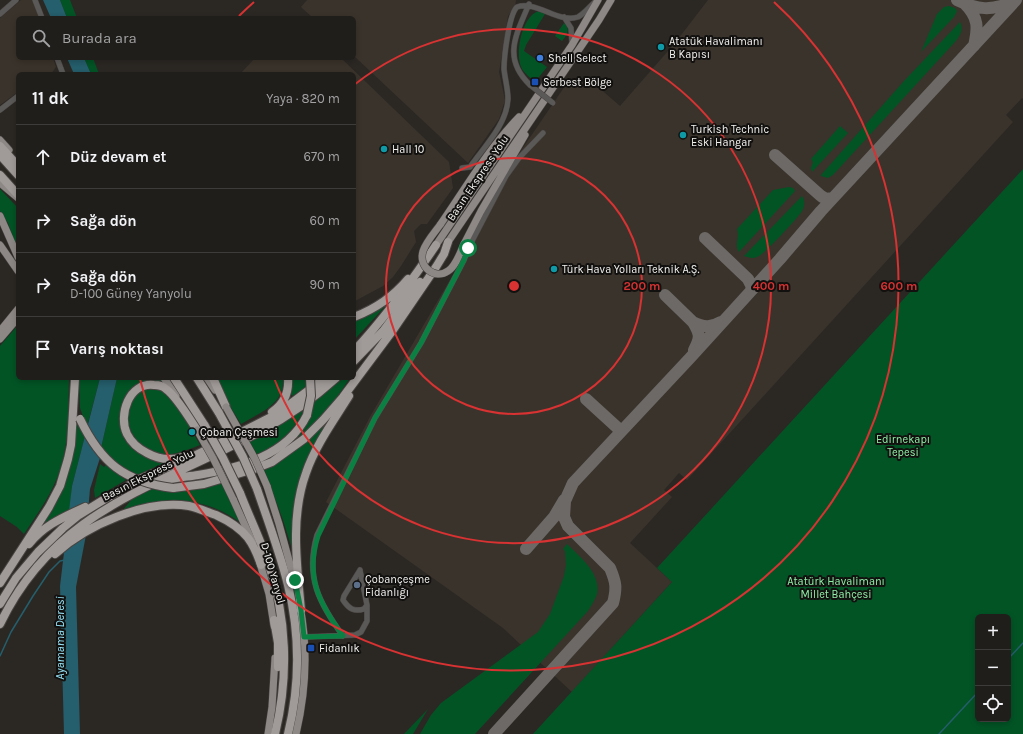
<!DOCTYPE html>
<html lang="tr">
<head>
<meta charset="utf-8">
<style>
  :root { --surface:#201e1b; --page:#282724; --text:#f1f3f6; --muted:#a2a2a3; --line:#3d3c3a }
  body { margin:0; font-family:Karla,sans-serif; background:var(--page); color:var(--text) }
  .controls { position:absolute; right:12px; bottom:12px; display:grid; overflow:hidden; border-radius:6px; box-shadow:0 2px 6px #0003 }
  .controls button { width:36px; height:36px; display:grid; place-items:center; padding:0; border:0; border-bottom:1px solid var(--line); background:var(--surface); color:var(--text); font:20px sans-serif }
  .stop { position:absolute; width:12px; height:12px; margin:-9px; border:3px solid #0b8043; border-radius:50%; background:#fff }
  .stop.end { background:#0b8043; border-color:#fff; box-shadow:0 1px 4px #0008 }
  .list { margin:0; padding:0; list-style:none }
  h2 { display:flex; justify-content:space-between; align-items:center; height:52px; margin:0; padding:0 16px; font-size:17px }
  h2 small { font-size:13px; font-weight:400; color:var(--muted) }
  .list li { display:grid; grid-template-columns:26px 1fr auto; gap:12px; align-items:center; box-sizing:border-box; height:64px; padding:0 16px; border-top:1px solid var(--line) }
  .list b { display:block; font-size:15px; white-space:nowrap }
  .list p { margin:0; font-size:13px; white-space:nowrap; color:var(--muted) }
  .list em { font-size:13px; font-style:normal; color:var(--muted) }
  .icon { flex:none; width:22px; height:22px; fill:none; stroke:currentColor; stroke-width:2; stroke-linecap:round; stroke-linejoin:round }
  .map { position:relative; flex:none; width:1023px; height:734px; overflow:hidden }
  .search { position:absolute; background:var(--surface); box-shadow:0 2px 6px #0003; left:16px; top:16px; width:340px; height:44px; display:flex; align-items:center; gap:10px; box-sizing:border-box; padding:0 14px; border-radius:6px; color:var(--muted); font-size:15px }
  .panel { position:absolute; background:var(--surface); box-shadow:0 2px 6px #0003; left:16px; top:72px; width:340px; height:308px; border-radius:6px }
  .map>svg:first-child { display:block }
  .built { fill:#3a332b }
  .green { fill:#025425; fill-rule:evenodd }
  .water { fill:#255e6c }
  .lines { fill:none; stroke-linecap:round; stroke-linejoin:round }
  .stream { stroke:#255e6c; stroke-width:1.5 }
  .taxiway { stroke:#6c6966; stroke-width:12 }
  .minor-casing { stroke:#474441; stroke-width:6 }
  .major-casing { stroke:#474441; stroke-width:8 }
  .highway-casing { stroke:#474441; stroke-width:10 }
  .minor { stroke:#5b5958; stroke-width:5 }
  .major { stroke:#8d8886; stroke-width:7 }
  .highway { stroke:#a09a98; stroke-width:8 }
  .minor-bridge-casing { stroke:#474441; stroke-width:6; stroke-linecap:butt }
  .major-bridge-casing { stroke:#474441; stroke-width:8; stroke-linecap:butt }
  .highway-bridge-casing { stroke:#474441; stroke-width:10; stroke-linecap:butt }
  .minor-bridge { stroke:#5b5958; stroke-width:5 }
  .major-bridge { stroke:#8d8886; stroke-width:7 }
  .highway-bridge { stroke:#a09a98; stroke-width:8 }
  .route { stroke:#0b8043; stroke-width:5 }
  .ring { fill:none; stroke:#d83232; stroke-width:2 }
  .culture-dot { fill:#0f9aa8; stroke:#12110f; stroke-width:1.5 }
  .shop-dot { fill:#3f7fe0; stroke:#12110f; stroke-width:1.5 }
  .transit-dot { fill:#1a4fb4; stroke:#12110f; stroke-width:1.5 }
  .service-dot { fill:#5c6f8a; stroke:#12110f; stroke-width:1.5 }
  .labels { text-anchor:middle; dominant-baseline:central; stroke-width:4; stroke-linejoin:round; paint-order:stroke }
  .poi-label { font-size:11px; fill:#f5f3f1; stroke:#12110f; text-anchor:start }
  .street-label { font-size:11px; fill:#f5f3f1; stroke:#12110f }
  .park-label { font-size:11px; fill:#8fefa7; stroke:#12110f }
  .water-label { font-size:12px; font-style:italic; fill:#98e5fa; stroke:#12110f }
  .centre { fill:#d83232; stroke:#12110f; stroke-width:2 }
  .ring-label { font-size:12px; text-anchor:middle; font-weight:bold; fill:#d83232; stroke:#12110f; stroke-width:4; stroke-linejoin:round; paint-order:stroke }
</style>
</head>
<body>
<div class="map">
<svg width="1023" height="734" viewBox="0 0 1023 734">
  <rect width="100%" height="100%" fill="#2b2824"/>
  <path class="built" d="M21,0H33L39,18H18V58H53L56,67L51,74H18V92L0,105V18Z
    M307,0H516L515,6L508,16L499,72L505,100L499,119L468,163L354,56V18H313L301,7Z
    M708,0H1023V99L1022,98L1006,115L1013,122L687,480L679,473L664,490L672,497L630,543L672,582L572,692L503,628L326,502L371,415L461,261L468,244L503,177L565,86L569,83L575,82L585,81L587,83L590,80L620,106L675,43Z
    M255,58H341L449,162L453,188L427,224H421L414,231L416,242L401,266L393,277L383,286L355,301H354V74H240Z"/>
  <path class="green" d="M60,0H70L77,18H67Z
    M949,6L955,8L957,11L954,17L921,52L937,14L944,7Z
    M539,11L545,14L526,45L524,51L547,67L535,82C531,78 525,74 522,69C514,55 522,15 539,11Z
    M960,22C964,29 960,36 955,42L833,175L828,178L821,176V175L904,81Z
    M564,23C571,29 567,35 562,41L555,36Z
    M84,58H93L99,74H91Z
    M840,126L848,133L812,172L811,168L813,162L811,159Z
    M1023,169V734H533L672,582L657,568ZM978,617H1008V719H978Z
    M789,187L793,188L795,191L739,252C734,245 740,237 737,229L773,190Z
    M0,189L18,208V251L8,223L0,211Z
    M802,196C805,200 805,206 802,211C798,218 765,253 759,256C754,259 750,258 744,256Z
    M390,301L354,340V321Z
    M18,325V378H69C68,411 70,447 57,478C49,498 36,516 24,534L17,527L0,516V346Z
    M79,378H100L87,427L80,408Z
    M117,378H159L163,383L128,394L127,440L164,463L137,475C120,467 113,462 101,448Z
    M215,378H283C285,404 261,412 241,424L218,387Z
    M293,378H305L306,387L292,396L291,394Z
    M344,378H350L330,407L299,438L298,437L308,420L315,401Z
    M145,388L163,389L173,399L200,445C172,456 158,461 134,439L135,437C127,428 125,408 133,398C136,394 141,391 145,388Z
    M305,407C294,432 280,442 258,456L250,442L270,431Z
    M331,418L297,490L293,510L292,549L283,520L264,469L299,448Z
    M76,419L85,436L72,486L70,509L38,529L60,496L68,473L75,448Z
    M100,464L104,467L106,465L126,480L95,498L94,490Z
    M221,482L241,523C221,508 194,498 168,502C153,504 137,508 122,511L133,498L152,489L163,490Z
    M567,544C580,557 601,573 597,594C595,600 591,606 588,611L475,734H420L431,715L441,703L538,632L550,614L564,576L566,565L565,551L563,549Z
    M428,709L413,734H404Z"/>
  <path class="water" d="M43,0H60L67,18H51Z
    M67,58H84L91,74H74Z
    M100,378H117L101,448L100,458L90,489L86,535L76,587L80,734H64L60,586L72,486Z"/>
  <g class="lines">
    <path class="stream" d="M0,656L11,632L33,596L49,572L60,561L65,560
      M1008,659L1023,643
      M939,734L978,692"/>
    <path class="taxiway" d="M957,0C978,10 991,11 1013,2
      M965,4C979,18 978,28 974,46
      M775,155L821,196L826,199L833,198
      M705,238L748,279L752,287L751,290
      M665,295L699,328
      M694,350C701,337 700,334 693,322C703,327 711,328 721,322
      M586,399L621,431
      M526,549L554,517L564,500
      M494,734L613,603C617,588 616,582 610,568L568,526L564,517L565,501L573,483L690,358L780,259L821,211L1016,0"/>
    <g class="minor-casing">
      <path id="minor" d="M35,0L42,18
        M529,4C516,35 502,58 530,85
        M0,14L16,0
        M564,17L571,28L572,44
        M57,58L63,74
        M0,110L18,96
        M462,168L470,167C484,147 507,124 508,99C508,89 505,79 504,69C504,57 509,14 517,7C536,0 559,24 578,17C584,14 590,6 596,1
        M360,570L367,605
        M343,636C319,603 305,577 317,535L375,418L421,343L464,260L472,241L506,176L519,158L543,133
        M304,637L355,635L361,632L367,621V605L364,609C354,612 349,609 343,600L344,596L360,570"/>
    </g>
    <g class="major-casing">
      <path id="major" d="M0,140L9,150
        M0,183L18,198
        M0,216L18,257
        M440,225C465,189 488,149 519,117
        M448,242L599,20L611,0
        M464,244L481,211L525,135
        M0,245L18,271
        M436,245L572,45L598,0
        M0,331L18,309
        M0,339L18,318
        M164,378L176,396
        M207,378L215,390
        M267,486L279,524L296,586
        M233,499L253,543
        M259,560L269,594L274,626
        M268,734L272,707L275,658
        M296,734C306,692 308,648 300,606"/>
    </g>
    <g class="highway-casing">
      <path id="highway" d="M0,146L18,166
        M0,155L18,175
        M0,175L18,195
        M354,317C375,309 393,297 408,279
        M354,351C385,318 411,282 436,245
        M354,361L384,330L420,282
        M174,378L205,426
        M197,378L219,413
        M213,378L226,407
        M272,412C284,404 289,392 288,378
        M182,457C170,461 158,459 147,453C139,449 131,442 127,434C118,415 129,382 154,385C158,385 163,386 166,389C177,397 189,418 197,430
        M164,481C175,477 187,477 198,475C239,468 287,456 307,415
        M173,488L204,484L254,469L272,462L304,439L323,420L343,397L393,330L436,267L444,254L448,242
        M257,489C268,521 280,553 288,585C300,634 300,685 288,734
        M240,493C249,516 260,539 268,562C287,617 289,677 275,734
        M29,544C44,525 64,517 85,507
        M55,554C87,525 145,499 189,506C198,508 207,512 216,515C227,520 240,528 248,538C254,546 258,556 261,565
        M0,583L49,507L60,486L68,459L71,445L75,378
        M0,604L16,578L38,552L63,528L79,515L105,499L142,478L194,456L277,414L325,378
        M301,610C297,565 290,517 306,473C315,446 334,420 349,396
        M274,620L278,643V667
        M0,624C55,509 157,487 259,432C287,417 313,399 336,378"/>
    </g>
    <use href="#minor" class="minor"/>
    <use href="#major" class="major"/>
    <use href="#highway" class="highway"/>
    <g class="minor-bridge-casing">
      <path id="minor-bridge" d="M530,85L553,103"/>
    </g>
    <g class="major-bridge-casing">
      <path id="major-bridge" d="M440,225C434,233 426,242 423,251C418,267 435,280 448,271C456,266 460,253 464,244
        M226,407L255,459L267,486
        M197,430L214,460L233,499"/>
    </g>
    <g class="highway-bridge-casing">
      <path id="highway-bridge" d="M219,413L243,457L257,489
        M307,415L311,396L310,378
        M80,419C101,463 125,482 173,488
        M205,426L223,458L240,493"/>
    </g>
    <use href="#minor-bridge" class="minor-bridge"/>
    <use href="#major-bridge" class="major-bridge"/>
    <use href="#highway-bridge" class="highway-bridge"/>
  </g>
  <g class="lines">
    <path class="route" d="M295,580L301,610L304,637L343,636C319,603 305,577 318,536L375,418L421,343L464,260L468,248"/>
  </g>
  <g class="ring">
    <circle cx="514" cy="286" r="128"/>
    <path d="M354 85A257 257 0 1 1 274 378"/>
    <path d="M239 16A385 385 0 0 1 254 2M774 2A385 385 0 1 1 140 379"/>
  </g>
  <g class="culture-dot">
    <circle cx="661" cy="47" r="4"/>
    <circle cx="683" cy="135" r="4"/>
    <circle cx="384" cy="149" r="4"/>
    <circle cx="554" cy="269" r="4"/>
    <circle cx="192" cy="432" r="4"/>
  </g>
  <circle class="shop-dot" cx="540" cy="58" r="4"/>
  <g class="transit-dot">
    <rect x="531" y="78" width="8" height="8" rx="2"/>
    <rect x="307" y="644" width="8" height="8" rx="2"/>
  </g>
  <circle class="service-dot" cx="357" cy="585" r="4"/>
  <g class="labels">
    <g class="poi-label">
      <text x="669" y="41">Atatük Havalimanı<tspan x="669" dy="13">B Kapısı</tspan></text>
      <text x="548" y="58">Shell Select</text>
      <text x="543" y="82">Serbest Bölge</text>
      <text x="691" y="129">Turkish Technic<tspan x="691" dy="13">Eski Hangar</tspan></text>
      <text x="392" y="149">Hall 10</text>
      <text x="562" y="269">Türk Hava Yolları Teknik A.Ş.</text>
      <text x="200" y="432">Çoban Çeşmesi</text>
      <text x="365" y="579">Çobançeşme<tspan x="365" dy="13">Fidanlığı</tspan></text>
      <text x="319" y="648">Fidanlık</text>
    </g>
    <g class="street-label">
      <text transform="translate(478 178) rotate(-56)">Basın Ekspress Yolu</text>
      <text transform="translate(148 475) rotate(-27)">Basın Ekspress Yolu</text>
      <text transform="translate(273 573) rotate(74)">D-100 Yanyol</text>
    </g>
    <g class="park-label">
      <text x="903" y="439">Edirnekapı<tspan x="903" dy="13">Tepesi</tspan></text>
      <text x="836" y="581">Atatürk Havalimanı<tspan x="836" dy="13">Millet Bahçesi</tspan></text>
    </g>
    <g class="water-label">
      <text transform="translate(60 638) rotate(-90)">Ayamama Deresi</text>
    </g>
  </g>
  <circle cx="514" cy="286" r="6" class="centre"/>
  <g class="ring-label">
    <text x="642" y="290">200 m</text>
    <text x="771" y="290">400 m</text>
    <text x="899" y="290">600 m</text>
  </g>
</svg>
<div class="controls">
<button>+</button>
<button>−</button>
<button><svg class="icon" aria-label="locate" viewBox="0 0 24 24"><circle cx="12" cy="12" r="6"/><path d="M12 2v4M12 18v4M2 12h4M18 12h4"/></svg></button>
</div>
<div class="stop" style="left:468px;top:248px"></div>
<div class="stop end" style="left:295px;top:580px"></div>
<div class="search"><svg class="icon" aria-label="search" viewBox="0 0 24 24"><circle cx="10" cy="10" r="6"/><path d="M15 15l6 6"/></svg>Burada ara</div>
<section class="panel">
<h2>11 dk<small>Yaya · 820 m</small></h2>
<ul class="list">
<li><svg class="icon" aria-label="ahead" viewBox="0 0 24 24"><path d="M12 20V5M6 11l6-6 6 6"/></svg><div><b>Düz devam et</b></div><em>670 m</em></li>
<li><svg class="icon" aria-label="right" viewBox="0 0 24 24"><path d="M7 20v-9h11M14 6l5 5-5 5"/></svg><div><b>Sağa dön</b></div><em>60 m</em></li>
<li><svg class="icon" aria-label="right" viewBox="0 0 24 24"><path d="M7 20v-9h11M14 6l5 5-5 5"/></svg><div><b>Sağa dön</b><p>D-100 Güney Yanyolu</p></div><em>90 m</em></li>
<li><svg class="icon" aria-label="arrive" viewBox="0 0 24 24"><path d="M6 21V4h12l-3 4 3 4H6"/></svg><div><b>Varış noktası</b></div></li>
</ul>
</section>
</div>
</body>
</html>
